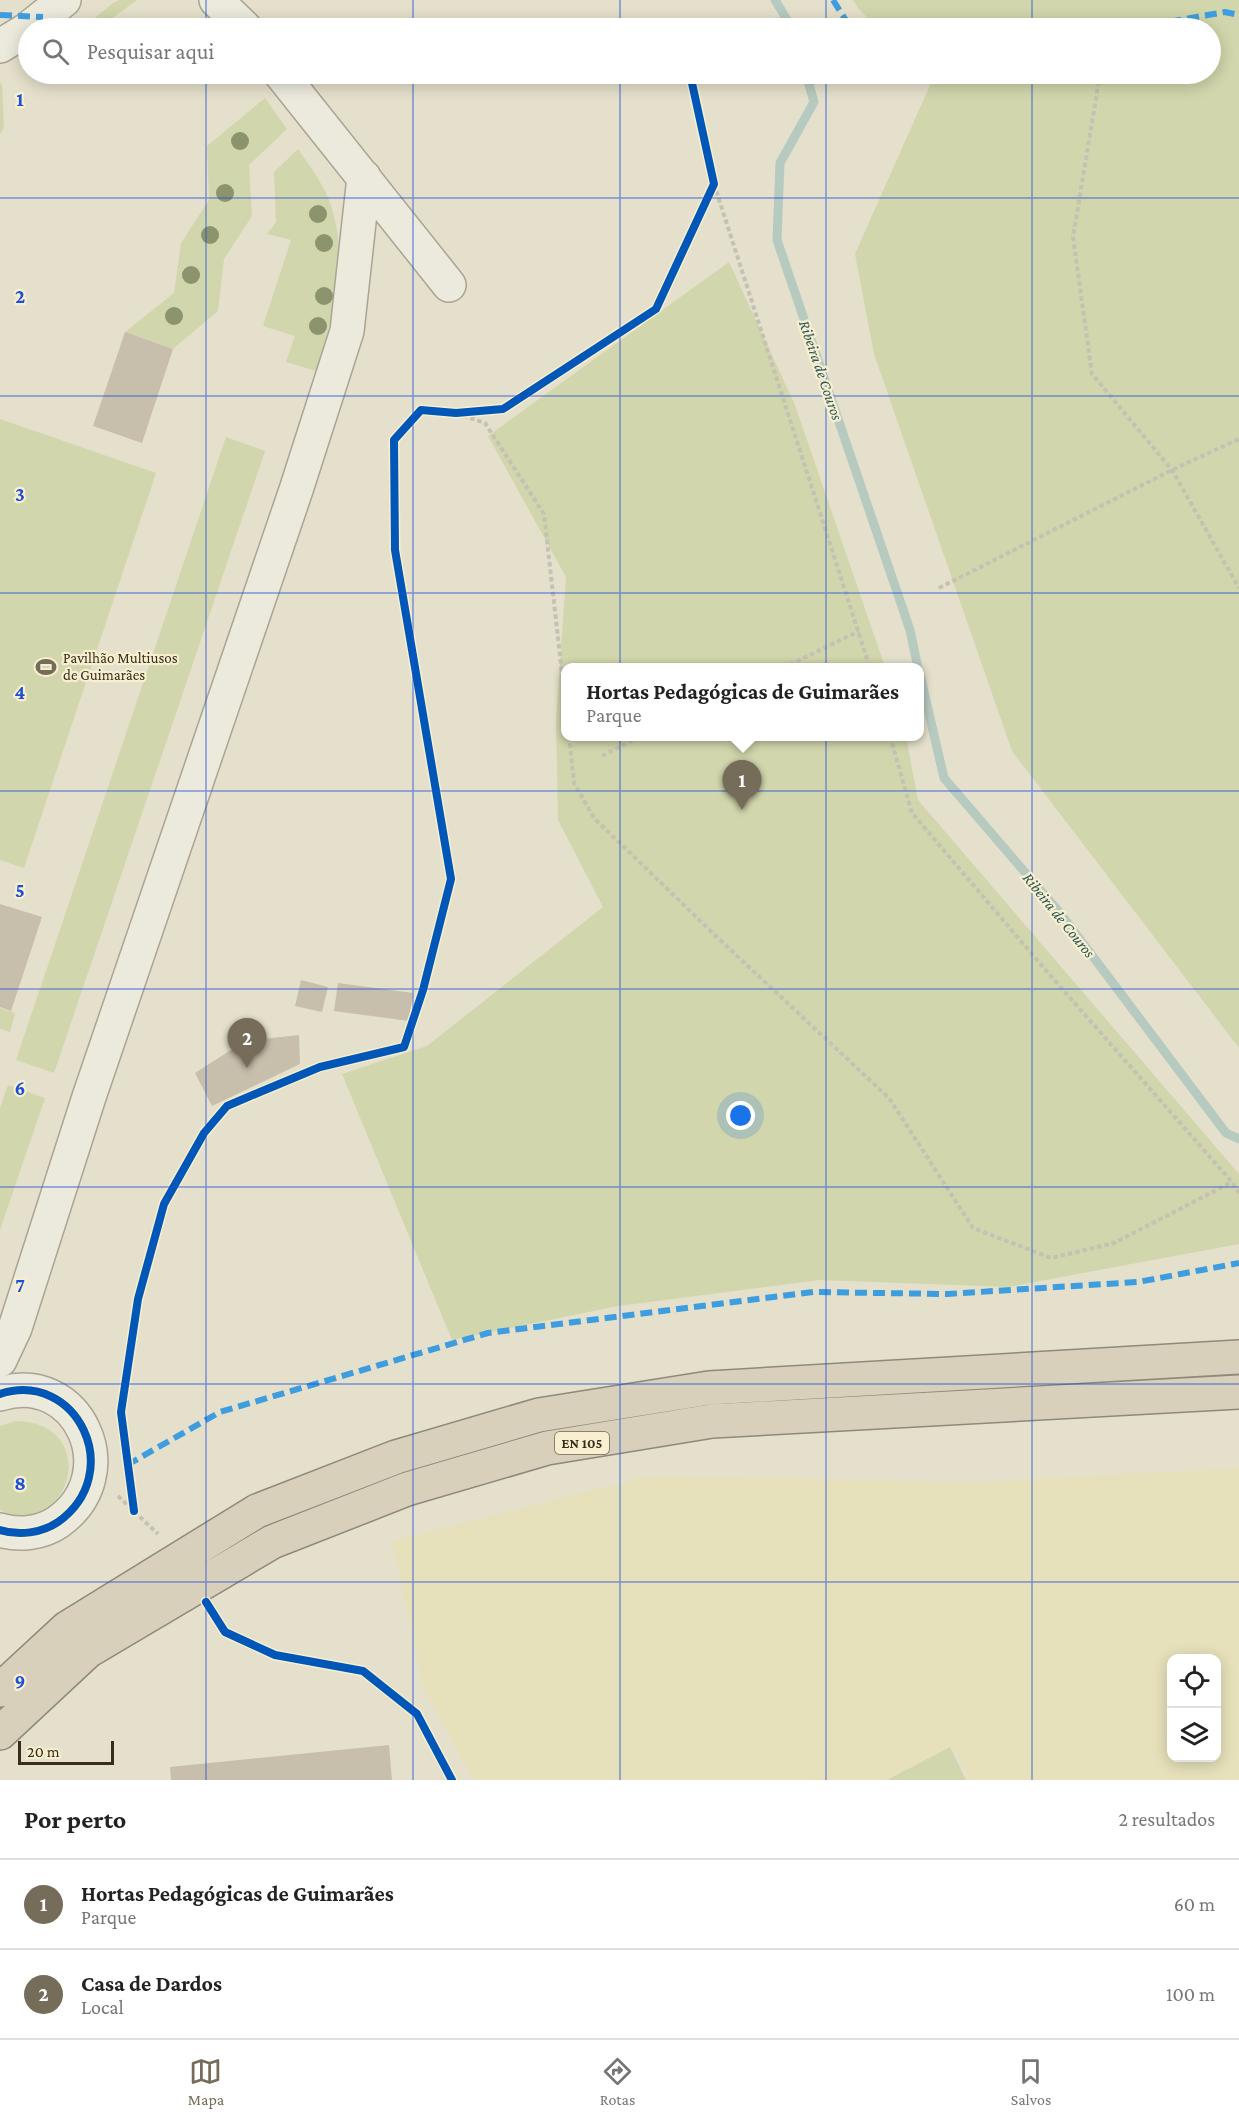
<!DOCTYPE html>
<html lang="pt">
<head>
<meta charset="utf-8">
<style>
  :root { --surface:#fff; --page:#f2f2f2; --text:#222; --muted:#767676; --line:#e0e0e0; --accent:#756c59 }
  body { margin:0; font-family:"Crimson Pro",serif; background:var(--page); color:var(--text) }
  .controls { position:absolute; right:18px; bottom:18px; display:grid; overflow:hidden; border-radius:12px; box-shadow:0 3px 15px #0003 }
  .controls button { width:54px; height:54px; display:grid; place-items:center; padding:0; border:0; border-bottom:2px solid var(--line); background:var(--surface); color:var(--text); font:30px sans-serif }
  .scale { position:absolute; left:18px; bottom:15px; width:96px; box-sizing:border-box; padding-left:6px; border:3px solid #382d1c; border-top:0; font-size:16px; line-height:21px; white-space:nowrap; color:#382d1c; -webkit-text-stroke:4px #f7efcf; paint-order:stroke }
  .you { position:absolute; left:741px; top:1116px; width:21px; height:21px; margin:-15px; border:4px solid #fff; border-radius:50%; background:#1a73e8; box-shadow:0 0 0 9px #1a73e833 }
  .badge { display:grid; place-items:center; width:39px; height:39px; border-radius:50%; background:var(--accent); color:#fff; font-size:20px; font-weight:700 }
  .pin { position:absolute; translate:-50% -50px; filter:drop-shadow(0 2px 3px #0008) }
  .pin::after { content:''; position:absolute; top:32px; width:21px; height:18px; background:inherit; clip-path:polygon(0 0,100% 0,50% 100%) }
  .popup { position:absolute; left:561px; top:663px; width:363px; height:78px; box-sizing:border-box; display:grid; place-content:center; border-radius:12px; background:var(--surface); filter:drop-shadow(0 2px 4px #0005); font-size:20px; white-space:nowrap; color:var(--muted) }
  .popup b { font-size:22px; color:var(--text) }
  .popup::after { content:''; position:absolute; left:50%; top:100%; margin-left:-12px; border:12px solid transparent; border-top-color:var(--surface) }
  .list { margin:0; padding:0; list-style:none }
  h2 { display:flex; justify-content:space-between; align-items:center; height:78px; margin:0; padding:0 24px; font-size:26px }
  h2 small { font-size:20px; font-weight:400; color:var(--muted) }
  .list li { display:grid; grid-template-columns:39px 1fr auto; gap:18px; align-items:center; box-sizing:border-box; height:90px; padding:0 24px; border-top:2px solid var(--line) }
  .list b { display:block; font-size:22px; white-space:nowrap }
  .list p { margin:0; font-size:20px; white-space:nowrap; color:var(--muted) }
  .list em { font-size:20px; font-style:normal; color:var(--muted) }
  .icon { flex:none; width:33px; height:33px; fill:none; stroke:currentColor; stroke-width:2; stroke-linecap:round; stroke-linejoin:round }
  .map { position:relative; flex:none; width:1239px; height:1780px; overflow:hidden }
  .search { position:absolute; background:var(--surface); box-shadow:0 3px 15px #0003; left:18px; right:18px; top:18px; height:66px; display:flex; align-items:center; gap:15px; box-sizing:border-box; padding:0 21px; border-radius:33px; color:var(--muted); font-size:22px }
  .sheet { height:258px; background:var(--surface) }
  nav { display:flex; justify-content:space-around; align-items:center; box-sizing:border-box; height:84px; border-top:2px solid var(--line); background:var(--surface); font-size:16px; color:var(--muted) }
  nav a { display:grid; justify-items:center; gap:3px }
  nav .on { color:var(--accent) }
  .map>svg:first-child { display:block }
  .farmland { fill:#e6e1ba; fill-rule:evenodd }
  .green { fill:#d1d6ac }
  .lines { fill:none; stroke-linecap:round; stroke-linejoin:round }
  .stream { stroke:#b7cac0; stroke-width:9 }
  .building { fill:#c8beac }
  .minor-casing { stroke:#aaa494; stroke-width:36 }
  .highway-casing { stroke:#8f897b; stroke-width:36 }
  .path { stroke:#c5c1b3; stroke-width:4; stroke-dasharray:4.5 3; stroke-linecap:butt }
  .minor { stroke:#ece9dd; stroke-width:33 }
  .highway { stroke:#d8d0bb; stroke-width:33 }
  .quiet { stroke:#3e9ddf; stroke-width:6; stroke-dasharray:12 6; stroke-linecap:butt }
  .cycleway-casing { stroke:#f7efcf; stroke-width:11 }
  .cycleway { stroke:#0057b8; stroke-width:8 }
  .tree { fill:#8c946e }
  .grid { fill:none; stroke:#1d4ed8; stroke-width:1.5; stroke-opacity:0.55 }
  .labels { text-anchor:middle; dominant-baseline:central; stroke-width:4.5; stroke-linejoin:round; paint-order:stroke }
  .shield { fill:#f7efcf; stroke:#716752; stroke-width:1.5 }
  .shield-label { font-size:14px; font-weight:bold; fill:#382d1c }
  .poi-label { font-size:15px; fill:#382d1c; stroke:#f7efcf; text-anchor:start }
  .water-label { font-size:16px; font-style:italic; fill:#2b5759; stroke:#f7efcf }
  .grid-label { font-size:20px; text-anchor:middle; font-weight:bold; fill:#1d4ed8; stroke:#f7efcf; stroke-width:4.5; stroke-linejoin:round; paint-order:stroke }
</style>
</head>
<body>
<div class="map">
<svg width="1239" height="1780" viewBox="0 0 1239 1780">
  <rect width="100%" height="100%" fill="#e5e0cb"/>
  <path class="farmland" d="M1239,1468V1780H970L954,1747L883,1780H473L423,1686L392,1541L649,1476L980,1482ZM1172,1658H1216V1758H1172Z"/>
  <path class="green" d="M119,0H137L99,28H83L113,3Z
    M853,0H1239V1048L1012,751L874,354L855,254L931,83L922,74H1210V28H878L858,8Z
    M2,83L4,128L0,134V84Z
    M265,98L287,129L249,165L252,216L224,259L218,311L173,349L125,332L174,293L181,243L209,200L207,146Z
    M298,149C309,165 322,182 329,200C351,260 333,314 316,371L286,362L295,336L263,326L291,240L267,234L276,222L274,172Z
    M729,262L795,405L885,667L565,668V736L906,737L918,800L1239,1174V1244L1008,1287L820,1280L618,1306L452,1340L342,1074L427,1046L603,907L558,820L556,719L566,577L488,436Z
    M0,419L156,473L24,868L0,860Z
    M226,437L265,451L54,1073L16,1060Z
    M0,1008L15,1013L10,1032L0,1029Z
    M8,1085L45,1098L0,1230V1108Z
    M16,1421C105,1423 68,1544 0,1510V1426Z
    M950,1747L966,1780H887Z"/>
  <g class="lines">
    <path class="stream" d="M775,0L792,28
      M806,74L814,102L780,163L777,240L910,630L918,668
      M919,670L944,778L1060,913L1226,1133L1239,1139"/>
  </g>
  <path class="building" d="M125,332L173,349L142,443L93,426Z
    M0,904L42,917L11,1011L0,1007Z
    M301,980L328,987L322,1012L295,1006Z
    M338,983L413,993L409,1021L334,1011Z
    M299,1035L300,1064L212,1106L195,1073L245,1041Z
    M389,1745L392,1780H171L170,1767Z"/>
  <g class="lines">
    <g class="minor-casing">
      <path id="minor" d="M216,0L245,28
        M29,28L64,0
        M0,46L28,29
        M281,74L449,285
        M0,1360L15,1328L89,1097L296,490L347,331L364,177
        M0,1394C77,1369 127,1473 58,1522C42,1533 19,1536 0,1530"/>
    </g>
    <g class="highway-casing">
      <path id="highway" d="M0,1690L67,1628L257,1511L396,1457L539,1415L709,1388L1239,1357
        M0,1733L88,1651L272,1542L407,1489L547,1448L712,1421L1239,1392"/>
    </g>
    <path class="path" d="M815,28L845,19
      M1100,74L1073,237L1092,374L1172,470L1239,588
      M714,184L870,668
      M456,413L485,423L544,514L565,700
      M939,588L1172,470L1239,439
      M783,668L859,631
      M569,736L574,783L594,818L719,939L889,1098L973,1228L1051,1258L1114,1243L1232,1182
      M890,736L912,813L1049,974L1232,1182L1239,1193
      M602,756L641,736
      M118,1496L158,1534"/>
    <use href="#minor" class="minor"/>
    <use href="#highway" class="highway"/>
    <path class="quiet" d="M833,0L845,19L855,28
      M0,15L43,17
      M1134,28L1225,12L1239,15
      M903,74L911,80L955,74
      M127,1465L220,1412L488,1333L813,1292L947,1294L1138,1282L1239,1263"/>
    <g class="cycleway-casing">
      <path id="cycleway" d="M0,1394C77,1369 127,1473 58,1522C42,1533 19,1536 0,1530
        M134,1511L121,1412L138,1299L164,1204L204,1133L227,1106L260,1092L320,1067L404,1047L423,990L451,879L395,550L394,440L421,410L456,413L503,409L656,309L714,184L690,74
        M206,1602L225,1632L275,1655L363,1671L417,1714L452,1780"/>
    </g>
    <use href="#cycleway" class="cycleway"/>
  </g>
  <g class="tree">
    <circle cx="240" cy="141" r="9"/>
    <circle cx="225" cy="193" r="9"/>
    <circle cx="318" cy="214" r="9"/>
    <circle cx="210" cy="235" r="9"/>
    <circle cx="324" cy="243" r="9"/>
    <circle cx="191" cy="275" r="9"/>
    <circle cx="324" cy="296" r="9"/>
    <circle cx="174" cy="316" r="9"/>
    <circle cx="318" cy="326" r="9"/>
  </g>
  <path class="grid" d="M206,0V28M413,0V28M620,0V28M826,0V28M1032,0V28M206,74V1780M413,74V1780M620,74V1780M826,74V1780M1032,74V1780M0,198H1239M0,396H1239M0,593H1239M0,791H1239M0,989H1239M0,1187H1239M0,1384H1239M0,1582H1239"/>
  <defs>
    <g id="stadium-bare" transform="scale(1.62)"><path d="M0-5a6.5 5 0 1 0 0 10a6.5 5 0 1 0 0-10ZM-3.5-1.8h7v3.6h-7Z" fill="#756c59" stroke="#f7efcf" stroke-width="2.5" paint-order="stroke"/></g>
  </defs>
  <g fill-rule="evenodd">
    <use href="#stadium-bare" x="46" y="667"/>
  </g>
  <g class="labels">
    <rect class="shield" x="555" y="1432" width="54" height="22" rx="4.5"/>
    <g class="shield-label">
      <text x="582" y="1443">EN 105</text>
    </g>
    <g class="poi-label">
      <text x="63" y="658">Pavilhão Multiusos<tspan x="63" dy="17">de Guimarães</tspan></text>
    </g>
    <g class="water-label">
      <text transform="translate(821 370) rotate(71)">Ribeira de Couros</text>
      <text transform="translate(1059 915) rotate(51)">Ribeira de Couros</text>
    </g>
  </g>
  <g class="grid-label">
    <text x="20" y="106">1</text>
    <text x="20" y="303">2</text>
    <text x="20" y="501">3</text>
    <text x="20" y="699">4</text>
    <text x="20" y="897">5</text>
    <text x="20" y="1095">6</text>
    <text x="20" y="1292">7</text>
    <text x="20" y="1490">8</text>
    <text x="20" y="1688">9</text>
  </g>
</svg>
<div class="controls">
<button><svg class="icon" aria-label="locate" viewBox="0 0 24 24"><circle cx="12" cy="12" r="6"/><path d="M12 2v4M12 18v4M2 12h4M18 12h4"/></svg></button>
<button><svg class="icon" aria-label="layers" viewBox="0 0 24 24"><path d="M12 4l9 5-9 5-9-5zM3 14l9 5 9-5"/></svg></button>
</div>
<div class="scale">20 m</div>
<div class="you"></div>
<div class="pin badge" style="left:742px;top:810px">1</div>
<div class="popup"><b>Hortas Pedagógicas de Guimarães</b>Parque</div>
<div class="pin badge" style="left:247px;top:1068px">2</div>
<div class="search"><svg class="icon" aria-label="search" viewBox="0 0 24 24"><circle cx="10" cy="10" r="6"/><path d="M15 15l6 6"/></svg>Pesquisar aqui</div>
</div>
<section class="sheet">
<h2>Por perto<small>2 resultados</small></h2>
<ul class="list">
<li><span class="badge">1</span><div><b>Hortas Pedagógicas de Guimarães</b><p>Parque</p></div><em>60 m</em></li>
<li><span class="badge">2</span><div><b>Casa de Dardos</b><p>Local</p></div><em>100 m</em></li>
</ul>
</section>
<nav>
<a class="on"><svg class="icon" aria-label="map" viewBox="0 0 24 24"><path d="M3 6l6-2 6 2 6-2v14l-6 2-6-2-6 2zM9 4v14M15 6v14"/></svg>Mapa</a>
<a><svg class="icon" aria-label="directions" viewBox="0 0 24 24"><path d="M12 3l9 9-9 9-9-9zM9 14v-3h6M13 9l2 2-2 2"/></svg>Rotas</a>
<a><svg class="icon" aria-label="saved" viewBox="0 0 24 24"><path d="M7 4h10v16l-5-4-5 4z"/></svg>Salvos</a>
</nav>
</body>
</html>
